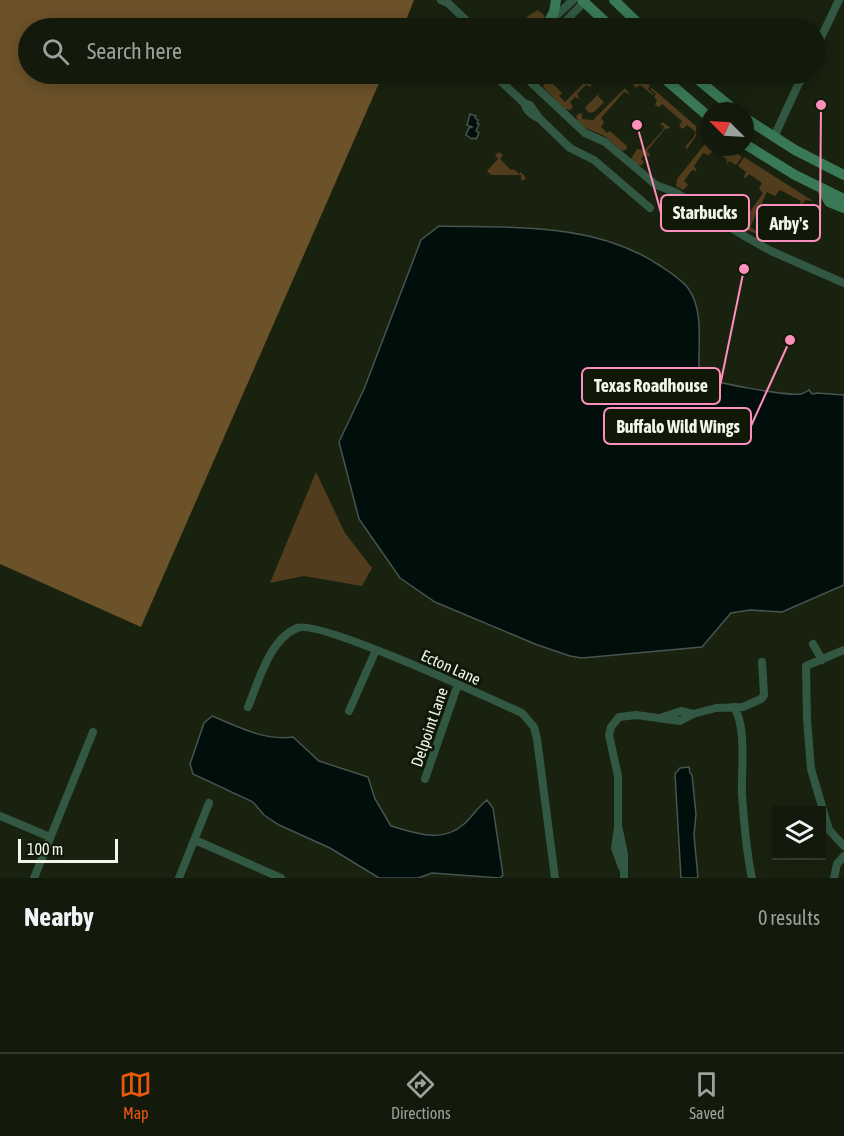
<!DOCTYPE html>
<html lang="en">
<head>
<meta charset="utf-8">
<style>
  :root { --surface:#131a0b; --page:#202719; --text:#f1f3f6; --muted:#9da19d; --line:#32382c; --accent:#ea580c }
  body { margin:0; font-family:"Asap Condensed",sans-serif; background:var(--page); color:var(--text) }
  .controls { position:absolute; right:18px; bottom:18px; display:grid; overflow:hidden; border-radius:0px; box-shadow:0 3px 15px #0003 }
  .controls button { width:54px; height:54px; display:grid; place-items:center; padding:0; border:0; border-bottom:2px solid var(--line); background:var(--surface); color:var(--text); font:30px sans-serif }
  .compass { position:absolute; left:700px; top:102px; width:54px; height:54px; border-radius:50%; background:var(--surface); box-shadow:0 3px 15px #0003; rotate:294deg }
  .scale { position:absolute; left:18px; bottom:15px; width:100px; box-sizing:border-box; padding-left:6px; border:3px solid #eff6ea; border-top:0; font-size:16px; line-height:21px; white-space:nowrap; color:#eff6ea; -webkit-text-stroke:4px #101907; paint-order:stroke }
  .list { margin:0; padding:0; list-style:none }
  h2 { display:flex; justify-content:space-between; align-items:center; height:78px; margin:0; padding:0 24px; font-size:26px }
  h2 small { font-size:20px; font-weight:400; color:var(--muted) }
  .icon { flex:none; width:33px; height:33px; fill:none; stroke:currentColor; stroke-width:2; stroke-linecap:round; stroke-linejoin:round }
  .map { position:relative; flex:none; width:844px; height:878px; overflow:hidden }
  .search { position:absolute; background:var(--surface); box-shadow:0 3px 15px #0003; left:18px; right:18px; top:18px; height:66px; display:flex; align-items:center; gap:15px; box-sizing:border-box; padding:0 21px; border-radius:33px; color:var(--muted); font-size:22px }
  .sheet { height:174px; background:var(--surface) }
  nav { display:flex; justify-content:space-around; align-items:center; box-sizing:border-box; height:84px; border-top:2px solid var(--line); background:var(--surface); font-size:16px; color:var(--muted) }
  nav a { display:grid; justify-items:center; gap:3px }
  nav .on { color:var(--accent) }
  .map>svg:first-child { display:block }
  .green { fill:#513d1d }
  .forest { fill:#6c5229 }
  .water { fill:#000e0c; stroke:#48544f; stroke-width:1.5 }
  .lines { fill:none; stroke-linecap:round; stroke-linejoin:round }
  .minor { stroke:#325843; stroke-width:8 }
  .secondary { stroke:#397956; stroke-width:10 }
  .labels { text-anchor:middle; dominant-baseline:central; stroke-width:6; stroke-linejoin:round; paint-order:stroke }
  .street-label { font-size:16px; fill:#eff6ea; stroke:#101907 }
  .leader { fill:none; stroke:#fe8ebb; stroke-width:2 }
  .callout-dot { fill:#fe8ebb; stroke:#101907; stroke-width:2 }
  .callout { fill:#101907; stroke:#fe8ebb; stroke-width:2 }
  .callout-label { font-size:18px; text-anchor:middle; font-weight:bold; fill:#eff6ea }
</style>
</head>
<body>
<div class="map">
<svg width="844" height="878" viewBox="0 0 844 878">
  <rect width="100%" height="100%" fill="#19220f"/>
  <path class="green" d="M538,10L545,16L534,28H516L528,16Z
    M582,19L594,28L587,27L585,28L578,27L567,28Z
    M593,74H597L589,82L592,87L586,85L577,94L580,99L575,97L570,102L573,107L570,110L565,109L543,87L545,82H551L562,93L559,96L565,102Z
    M630,74L643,75L650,86L648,89L654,94L653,95L640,85L636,88L628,79Z
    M625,88L630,94L624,92L601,118L604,122L601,127L607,133L610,131L627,146V149L622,151C617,147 612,142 607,138C596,130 581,131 576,116L580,113L582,114V119L593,120Z
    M652,88L696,126V136L687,149L685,147L693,138L696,132L687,125L683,129L679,126L682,121L662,104L659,107L655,105L657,100L654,97L656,94L650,89Z
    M600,92L598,96L604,102L594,112L589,113L585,108Z
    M662,122L670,127L668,129L666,128L647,151L650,154L649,157L645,154L641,159L644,162L642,165H637L631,159L637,149L645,150L663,130L664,126L660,125Z
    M709,139V147H728L742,157L736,165L729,161L726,165L727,159L714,150L709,155L703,153L694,166L697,171L692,170L684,181L688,185L683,190L676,186L677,179Z
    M499,152L503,155L500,159L511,170L514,169L519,174L521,172L526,178L524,180H521V175H491L487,171L498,159L495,155Z
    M744,157L813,201L805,200L801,207L799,206L801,201L780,190L775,196L767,192L750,227L770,239L737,226V222L747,219L745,215L741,216L745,211L749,213L763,193L759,189L762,183L749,174L746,178L744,177L746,172L738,166Z
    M316,472L345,533L372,568L362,586L304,576L270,583Z"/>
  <path class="forest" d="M0,0H414L403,28H28V74H383L141,627L0,564Z"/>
  <path class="water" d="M470,114L476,116L475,118L478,120L477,123L479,124L476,131L479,133L476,139L473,138L472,139L466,135L469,128L472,127L467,125Z
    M439,226C513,228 594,222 659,265C668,271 681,279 688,288C704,310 698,343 699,369L701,376C712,383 788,396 801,394C802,394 808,391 809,390L812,394L817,393L844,395V585L782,612L750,610L731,613L702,647L582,658L570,656L535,644L435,602L400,578L359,519L339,442L364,389L421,240Z
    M212,716C239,727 264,741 293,737L319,761L368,777L375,799L391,826C415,833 442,844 464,824C472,817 478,807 487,800L493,808L503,875L500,878L432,873L418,878H379L330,848L279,825L264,815L253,802L193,774L190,764L204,723Z
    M689,767L690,773L692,775L696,814L694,835L698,878H681L675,774L680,768Z"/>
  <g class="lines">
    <path class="minor" d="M441,0L448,3L474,28
      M543,28L573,0
      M559,28L586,0
      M816,48L839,0
      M493,74L524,103L530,105L540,119L570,148L594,160L650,208
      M522,74L585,133L605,142L656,185L675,192L746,237L771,251L844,283
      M503,83L514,74
      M524,103C527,112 532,115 540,119
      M774,137L803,74
      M813,644L822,660
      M844,650L806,666L807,719L811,769L829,830L844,846
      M248,707C259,681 269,640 297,628C319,619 491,699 522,713L534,727L537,739L555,878
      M734,707C747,727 741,771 742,794C744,822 746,851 752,878
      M349,711L376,650
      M663,717L681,711L693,714
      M425,779L458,684
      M0,816L50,837
      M619,830L624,854V878
      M195,840L281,878
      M622,867L615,848L618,828V776L609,735L611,727L619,717L636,715L680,721L693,714L716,708L743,707L761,699L764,695L762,662
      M34,878L93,732
      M179,878L209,803
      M834,878L837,864L844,856"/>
    <path class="secondary" d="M582,0L612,28
      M614,0L643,28
      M548,23L554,12L556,0
      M659,74L709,117
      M691,74L736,111
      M745,118L795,150L844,175
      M745,144L795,175L844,199
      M822,189L829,202L844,208"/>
  </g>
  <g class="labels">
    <g class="street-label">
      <text transform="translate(451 667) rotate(24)">Ecton Lane</text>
      <text transform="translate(429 727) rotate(-71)">Delpoint Lane</text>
    </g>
  </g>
  <path class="leader" d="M637 125L661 213M821 105L820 223M744 269L720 386M790 340L751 426"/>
  <g class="callout-dot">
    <circle cx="637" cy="125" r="6"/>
    <circle cx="821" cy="105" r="6"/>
    <circle cx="744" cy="269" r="6"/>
    <circle cx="790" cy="340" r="6"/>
  </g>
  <g class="callout">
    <rect x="661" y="195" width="88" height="36" rx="6"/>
    <rect x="757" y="205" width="63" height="36" rx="6"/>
    <rect x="582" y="368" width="138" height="36" rx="6"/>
    <rect x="604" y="408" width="147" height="36" rx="6"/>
  </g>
  <g class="callout-label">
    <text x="705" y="219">Starbucks</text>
    <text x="789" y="230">Arby's</text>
    <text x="651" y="392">Texas Roadhouse</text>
    <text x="678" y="433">Buffalo Wild Wings</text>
  </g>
</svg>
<div class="controls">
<button><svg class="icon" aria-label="layers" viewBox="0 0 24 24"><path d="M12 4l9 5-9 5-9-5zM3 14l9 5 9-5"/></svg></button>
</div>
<svg class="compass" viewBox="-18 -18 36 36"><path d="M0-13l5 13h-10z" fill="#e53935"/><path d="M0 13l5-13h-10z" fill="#9da19d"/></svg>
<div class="scale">100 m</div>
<div class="search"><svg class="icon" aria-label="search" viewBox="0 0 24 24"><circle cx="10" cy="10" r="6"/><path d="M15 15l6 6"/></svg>Search here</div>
</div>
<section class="sheet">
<h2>Nearby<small>0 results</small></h2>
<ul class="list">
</ul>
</section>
<nav>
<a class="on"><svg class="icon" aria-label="map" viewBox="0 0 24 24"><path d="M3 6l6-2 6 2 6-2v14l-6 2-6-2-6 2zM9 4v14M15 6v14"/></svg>Map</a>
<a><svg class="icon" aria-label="directions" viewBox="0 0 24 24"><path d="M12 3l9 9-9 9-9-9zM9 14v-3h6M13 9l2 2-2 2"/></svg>Directions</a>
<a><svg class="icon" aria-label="saved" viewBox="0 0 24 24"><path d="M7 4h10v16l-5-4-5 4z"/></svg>Saved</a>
</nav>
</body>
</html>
